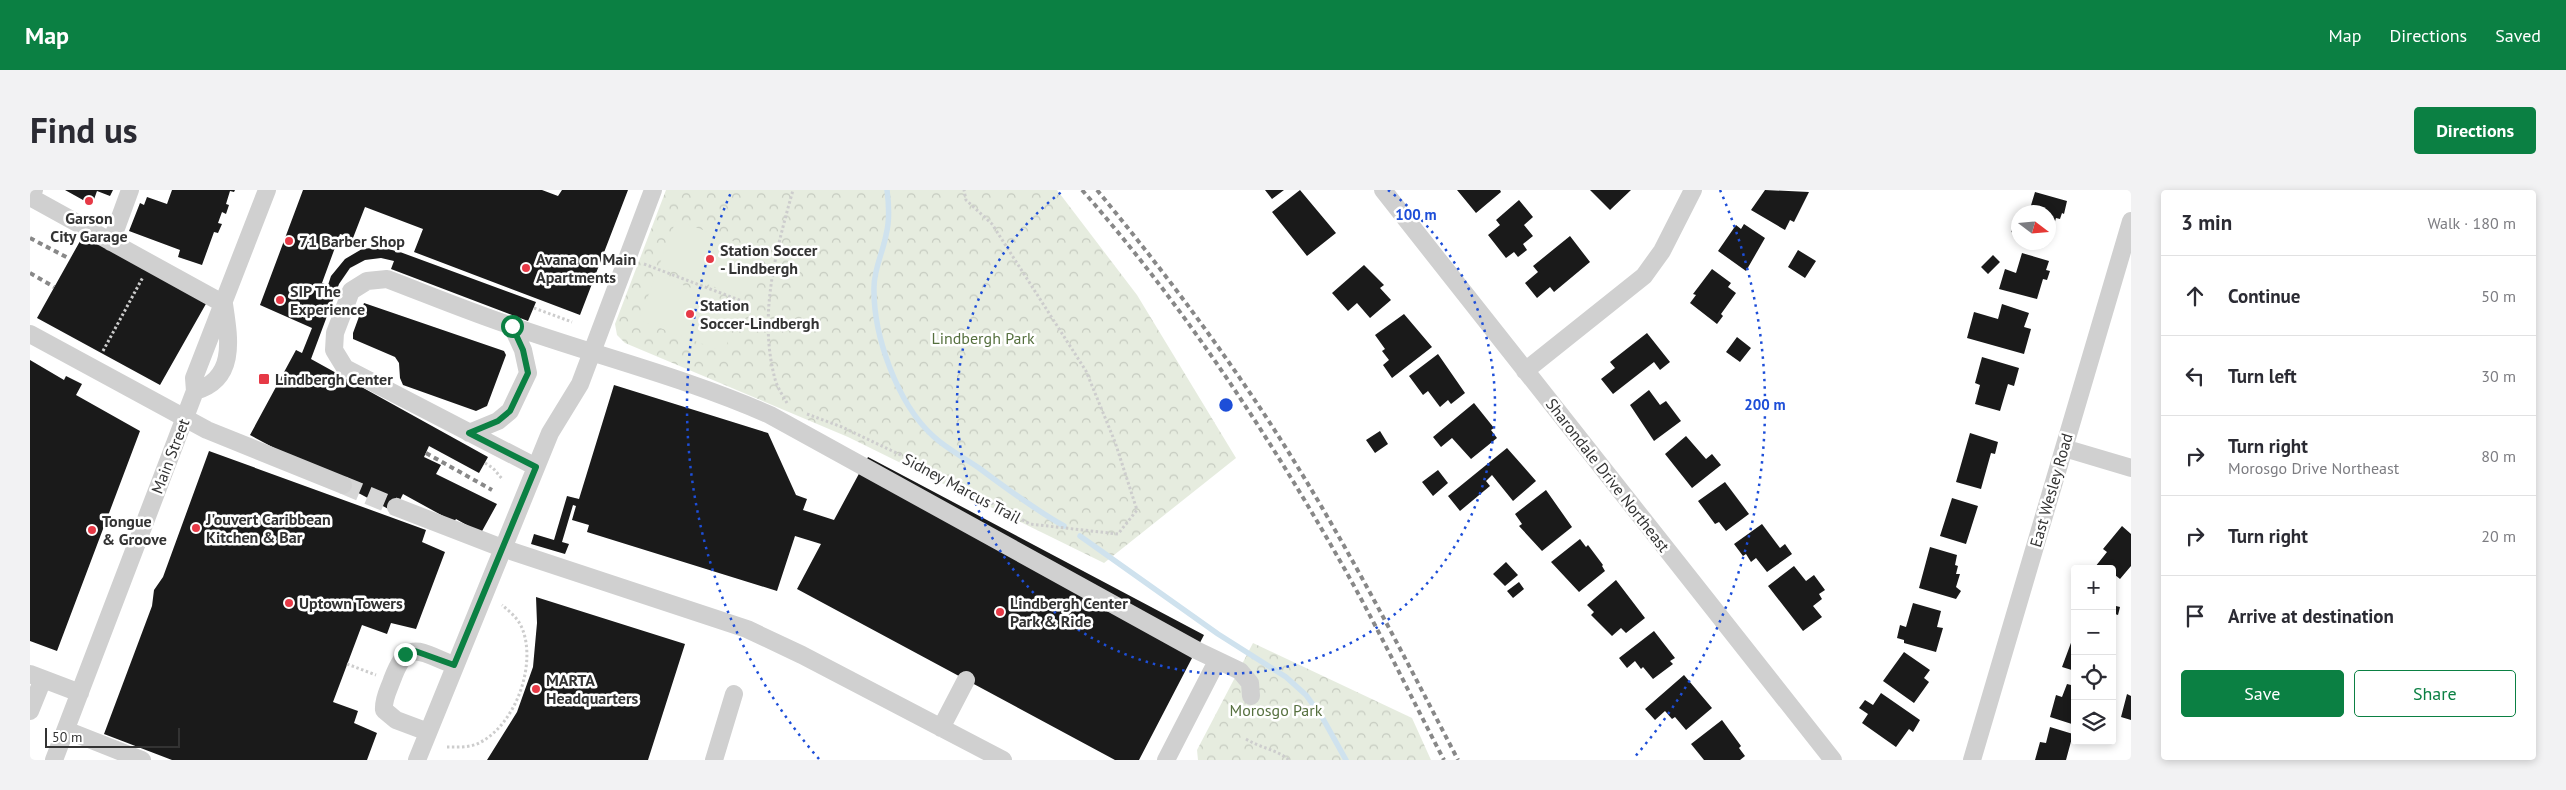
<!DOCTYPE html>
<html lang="en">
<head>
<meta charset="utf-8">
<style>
  :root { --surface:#fff; --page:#f2f2f3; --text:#2b2b33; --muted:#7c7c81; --line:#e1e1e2; --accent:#0b8043 }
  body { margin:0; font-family:"PT Sans",sans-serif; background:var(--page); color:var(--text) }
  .controls { position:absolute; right:15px; bottom:15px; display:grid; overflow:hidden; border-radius:5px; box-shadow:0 2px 8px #0003 }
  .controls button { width:45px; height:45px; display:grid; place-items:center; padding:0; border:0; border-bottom:1px solid var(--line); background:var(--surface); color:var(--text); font:25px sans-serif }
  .compass { position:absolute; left:1981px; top:15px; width:45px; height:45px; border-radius:50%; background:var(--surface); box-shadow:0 2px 8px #0003; rotate:106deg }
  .scale { position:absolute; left:15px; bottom:12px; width:135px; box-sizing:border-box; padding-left:5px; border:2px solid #333; border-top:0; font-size:14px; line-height:18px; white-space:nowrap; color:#333; -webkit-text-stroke:4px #fff; paint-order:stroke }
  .stop { position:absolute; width:15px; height:15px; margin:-11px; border:4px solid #0b8043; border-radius:50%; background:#fff }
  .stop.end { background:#0b8043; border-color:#fff; box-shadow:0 1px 5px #0008 }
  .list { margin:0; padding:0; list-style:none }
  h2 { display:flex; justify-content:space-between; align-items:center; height:65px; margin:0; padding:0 20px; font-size:21px }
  h2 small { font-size:16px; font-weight:400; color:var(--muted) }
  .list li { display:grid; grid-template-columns:32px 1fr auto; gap:15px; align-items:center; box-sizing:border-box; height:80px; padding:0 20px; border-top:1px solid var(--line) }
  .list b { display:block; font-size:19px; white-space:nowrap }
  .list p { margin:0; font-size:16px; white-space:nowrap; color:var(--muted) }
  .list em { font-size:16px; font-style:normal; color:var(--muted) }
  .actions { display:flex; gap:10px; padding:15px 20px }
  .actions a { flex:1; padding:11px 0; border:1px solid var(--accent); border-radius:5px; text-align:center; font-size:18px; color:var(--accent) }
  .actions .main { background:var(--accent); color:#fff }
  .icon { flex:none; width:28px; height:28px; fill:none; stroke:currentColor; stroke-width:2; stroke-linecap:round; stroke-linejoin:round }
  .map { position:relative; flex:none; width:2101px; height:570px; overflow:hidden; border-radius:5px }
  header { display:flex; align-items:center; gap:30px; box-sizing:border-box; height:70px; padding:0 25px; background:var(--accent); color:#fff }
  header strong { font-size:24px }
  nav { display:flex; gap:28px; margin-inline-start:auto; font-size:18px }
  .intro { display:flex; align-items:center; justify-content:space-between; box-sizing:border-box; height:120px; padding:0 30px }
  h1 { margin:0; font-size:35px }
  .button { padding:12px 22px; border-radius:5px; background:var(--accent); color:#fff; font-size:18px; font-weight:700 }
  main { display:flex; gap:30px; padding:0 30px }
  aside { flex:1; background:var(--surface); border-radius:5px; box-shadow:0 2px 8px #0003 }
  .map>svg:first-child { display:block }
  .forest { fill:url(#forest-crowns) }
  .pitch { fill:#e6ecdf }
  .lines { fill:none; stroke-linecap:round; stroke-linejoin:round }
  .stream { stroke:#cfe2ee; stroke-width:5.5 }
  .building { fill:#1a1a1a }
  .minor-tunnel { stroke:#d6d6d6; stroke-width:18; stroke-dasharray:18 9; stroke-linecap:butt }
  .path { stroke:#cdcdcd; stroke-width:3; stroke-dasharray:2.5 2.5; stroke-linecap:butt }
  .minor { stroke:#d0d0d0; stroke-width:18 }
  .rail { stroke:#888; stroke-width:4; stroke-dasharray:5 4; stroke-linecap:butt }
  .route { stroke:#0b8043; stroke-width:6 }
  .ring { fill:none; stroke:#1d4ed8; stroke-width:2.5; stroke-dasharray:2.5 5 }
  .poi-dot { fill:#e63946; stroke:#fff; stroke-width:2 }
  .labels { text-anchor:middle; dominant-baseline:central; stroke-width:5; stroke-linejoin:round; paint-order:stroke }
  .poi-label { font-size:16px; font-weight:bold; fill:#333; stroke:#fff; text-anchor:start }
  .park-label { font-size:16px; fill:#56703f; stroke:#fff }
  .street-label { font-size:16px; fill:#333; stroke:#fff }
  .centre { fill:#1d4ed8; stroke:#fff; stroke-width:2.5 }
  .ring-label { font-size:15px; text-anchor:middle; font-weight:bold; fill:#1d4ed8; stroke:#fff; stroke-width:5; stroke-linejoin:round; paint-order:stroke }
</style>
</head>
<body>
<header>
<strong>Map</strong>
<nav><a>Map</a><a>Directions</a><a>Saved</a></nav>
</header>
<div class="intro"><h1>Find us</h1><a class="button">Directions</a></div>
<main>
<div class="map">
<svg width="2101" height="570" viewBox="0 0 2101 570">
  <defs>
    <pattern id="forest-crowns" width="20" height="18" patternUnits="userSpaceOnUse" patternTransform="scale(1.25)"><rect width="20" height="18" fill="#e6ecdf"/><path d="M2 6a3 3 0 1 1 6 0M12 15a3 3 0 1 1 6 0" fill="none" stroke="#c6cbc0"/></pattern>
  </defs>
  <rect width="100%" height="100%" fill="#fff"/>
  <path class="forest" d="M636,0H1027L1107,105L1206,268L1074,373L818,247L595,153L587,145L585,134Z
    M1223,453L1382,528L1401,570H1168L1167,560Z"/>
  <path class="pitch" d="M646,30L732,62L714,108L629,76Z
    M626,85L711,117L694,162L609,130Z"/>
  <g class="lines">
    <path class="stream" d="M857,0C859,15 860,30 856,45C853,62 844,79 844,97C843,145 867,213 903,246C917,259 933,267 949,278C977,299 1004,319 1034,336
      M1050,346L1188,444L1256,487L1276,505L1292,527L1316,570"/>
  </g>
  <path class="building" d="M35,0H83L80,6L67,1L62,15Z
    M142,0H205L204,2L200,1L196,14L199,15L196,24L192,22L188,33L192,34L188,43L184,42L172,75L148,67L150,60L99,41L110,13L114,15L117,7L137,14Z
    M273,0H512L528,6L532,0H598L550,125L384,62L393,39L335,17L323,48L310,44L292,93L298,95L301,86L315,69L332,59L350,57L370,62L506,112L498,131L361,79L364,71L351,68L335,70L320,78L309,94L281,169L458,267L449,283L399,256L394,267L411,275L406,284L467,314L451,343L426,329L424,332L373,304L364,322L220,245L266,160L272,163L282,138L230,115Z
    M1235,0H1254L1242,9Z
    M1270,0L1306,43L1277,66L1242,22Z
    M1427,0H1470L1471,2L1446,23Z
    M1560,0H1601L1580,20Z
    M1735,0L1779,2L1764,32L1760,30L1755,40L1721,20Z
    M2005,2L2037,11L2034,24L2032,23L2030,29L2026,28L2019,53V22H1999Z
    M1489,10L1503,27L1494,35L1503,46L1493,54L1497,60L1488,67L1484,62L1476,68L1458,45L1470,35L1466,30Z
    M1984,30L1988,32V44L1981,42Z
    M1714,34L1735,48L1716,81L1688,61L1706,35L1711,39Z
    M54,44L177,112L130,195L7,128Z
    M1540,46L1560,72L1524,102L1520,97L1507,108L1495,93L1508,82L1503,76Z
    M1768,60L1786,71L1775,88L1758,77Z
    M1992,63L2019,71L2016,80L2020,81L2017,90L2013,89L2007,109L1969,99L1975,79L1986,83Z
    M1963,65L1970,72L1958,84L1951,77Z
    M1334,75L1354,95L1350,98L1361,110L1340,128L1327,113L1318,121L1302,103Z
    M1682,79L1701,93L1698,97L1706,103L1691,124L1693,126L1687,134L1660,113L1666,105L1663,104Z
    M334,113L474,161L476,165L457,216L446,221L373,195L370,188L369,173L365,167L323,149V143Z
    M1972,114L1999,123L1994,137L2001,139L1994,164L1937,148L1944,122L1968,129Z
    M1374,124L1402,157L1362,188L1353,175L1359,170L1352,161L1355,159L1345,145Z
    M1617,143L1640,172L1630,180L1624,172L1583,204L1571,189L1585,178L1580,172Z
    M1707,147L1721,158L1710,172L1696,162Z
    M1408,164L1435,203L1421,214L1418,210L1410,217L1398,201L1393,205L1379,186Z
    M1952,167L1989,178L1984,196L1978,194L1970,221L1945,214L1950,195L1945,193Z
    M0,170L34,190L36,186L52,194L46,205L110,241L27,461L0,451Z
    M584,195L738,243L766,305L777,309L773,320L804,330L838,267L1174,445L1109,570H1085L767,399L791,354L765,346L747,401L557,342L559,335L542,330L546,316L543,315L532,352L539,354L535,364L501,354L504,344L524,350L537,306L549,309Z
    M1619,200L1630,215L1636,211L1651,231L1624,251L1600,215Z
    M1444,213L1464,238L1461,240L1467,248L1441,269L1422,248L1411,257L1403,247Z
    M1350,241L1358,254L1345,263L1336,250Z
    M1940,243L1968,252L1965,264L1961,263L1951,299L1926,292Z
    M1656,246L1676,269L1682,264L1691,275L1662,298L1635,264Z
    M1477,258L1506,291L1483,311L1462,285L1456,291L1460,296L1430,321L1418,306Z
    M179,261L396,340L392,352L415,362L386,439L361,433L357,444L332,435L303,512L328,521L324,533L347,543L337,570H142L74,544L122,416L124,400L133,387Z
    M1408,280L1418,293L1403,306L1392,292Z
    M1695,292L1719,324L1696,341L1689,332L1685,334L1668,311Z
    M1516,300L1542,337L1512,361L1489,336L1492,334L1485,324Z
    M1922,308L1948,316L1936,354L1910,346Z
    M1732,334L1750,358L1755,354L1762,364L1737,382L1726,368L1721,372L1716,364L1713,366L1704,354Z
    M2092,336L2101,344V376L2090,389L2085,385L2082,388V379L2065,377L2077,362L2073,359Z
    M1550,349L1556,357L1558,355L1573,375L1572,376L1575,381L1549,402L1521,372Z
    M1900,357L1927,365L1925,375L1928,376L1926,384H1930L1926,397L1931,401L1926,409L1889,398Z
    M1476,372L1488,385L1475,396L1463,384Z
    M1764,376L1776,391L1784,385L1795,400L1789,404L1792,409L1783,416L1792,427L1773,441L1738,396Z
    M1586,390L1615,428L1596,443L1591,438L1582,446L1561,425L1564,422L1557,415Z
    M1489,392L1494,399L1483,408L1477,401Z
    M506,407L655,454L618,570H457L487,522L503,477L507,433Z
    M1883,413L1911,421L1907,437L1913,438L1906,462L1874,453V450L1867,448L1870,435L1876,437Z
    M2082,415L2090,417L2088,425L2085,424L2083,431Z
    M1624,441L1645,468L1640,471L1643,474L1623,489L1613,477L1611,479L1605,471L1597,478L1589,468Z
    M2045,442V481L2032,477Z
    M1874,462L1900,480L1894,488L1899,492L1884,513L1853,491Z
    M1654,485L1682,518L1656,540L1645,527L1642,529L1635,521L1625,530L1615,519Z
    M2037,494L2045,496V535L2020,527L2026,505L2032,507Z
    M1851,503L1890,530L1883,542L1879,539L1866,557L1832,533L1838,524L1829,518L1835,510L1843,515Z
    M2097,504L2101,506V530L2091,527Z
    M1692,530L1711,556L1709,558L1715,566L1710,570H1674L1661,554Z
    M2020,537L2043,544L2036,570H2005L2010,552L2016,553Z"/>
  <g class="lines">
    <path class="minor-tunnel" d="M313,295L366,317"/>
    <path class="path" d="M614,74L712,111
      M504,118L542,132
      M73,161L113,87
      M757,213C753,206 747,197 745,189C728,125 746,61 763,0
      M777,224L812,237L898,278L1000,334L1088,344L1107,320L1085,252L1056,181L962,34L936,10L934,0
      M455,273L463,278L473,290
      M317,474L346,485
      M1216,549C1230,558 1246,559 1259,570
      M417,557C428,557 441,558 451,552C486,533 507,474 492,438C488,428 479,421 472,415"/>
    <path class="minor" d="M4,0L0,7L194,114
      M1353,0L1803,570
      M81,52L100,0
      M0,144L177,240L313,295
      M1495,181L1614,86L1632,61L1663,0
      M165,201L164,188L237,0
      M165,201C207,189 199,148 194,114
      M439,243L468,231L480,221L498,183L493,160L482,136
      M2034,258L2101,278
      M506,277L315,178L304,160L305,143L321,101L337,91L357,89C399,105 440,122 482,136C567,166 657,188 740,225L1166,460L1210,481L1220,493L1221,506
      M366,317L472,358L717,439L772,465L973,570
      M0,484L50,503
      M0,521L13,489
      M911,538L936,490
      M36,540L112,570
      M398,542L366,530L354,520C353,509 359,499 362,490C378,447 389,462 424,475
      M24,570L165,201
      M387,570L520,243L550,194L623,0
      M684,570L704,504
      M1136,570L1187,471
      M1942,570L2101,31"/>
    <path class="rail" d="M1052,0C1155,117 1242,250 1318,385C1352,446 1382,509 1414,570
      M1067,0C1129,75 1187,152 1240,233C1310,341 1369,456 1428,570
      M0,48L40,69
      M0,83L24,97
      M396,263L462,300"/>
  </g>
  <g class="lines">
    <path class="route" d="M375,464L385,461L424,475L506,277L439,243L468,231L480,221L498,183L493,160L482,136"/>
  </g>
  <g class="ring">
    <path d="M1358 0A269 269 0 1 1 1034 0"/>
    <path d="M789 569A539 539 0 0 1 702 0M1690 0A539 539 0 0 1 1603 569"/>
  </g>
  <g class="poi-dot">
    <circle cx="59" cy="11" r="5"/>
    <circle cx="259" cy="51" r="5"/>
    <circle cx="680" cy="69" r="5"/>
    <circle cx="496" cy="78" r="5"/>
    <circle cx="250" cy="110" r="5"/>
    <circle cx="660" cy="124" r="5"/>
    <rect x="228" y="183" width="12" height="12" rx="2.5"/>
    <circle cx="166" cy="338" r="5"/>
    <circle cx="62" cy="340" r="5"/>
    <circle cx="259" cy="413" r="5"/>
    <circle cx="970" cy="422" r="5"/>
    <circle cx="506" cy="499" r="5"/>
  </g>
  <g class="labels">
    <g class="poi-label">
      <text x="59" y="28" text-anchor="middle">Garson<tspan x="59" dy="18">City Garage</tspan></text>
      <text x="269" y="51">71 Barber Shop</text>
      <text x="690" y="60">Station Soccer<tspan x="690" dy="18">- Lindbergh</tspan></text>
      <text x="506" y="69">Avana on Main<tspan x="506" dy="18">Apartments</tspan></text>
      <text x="260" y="101">SIP The<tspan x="260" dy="18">Experience</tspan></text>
      <text x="670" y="115">Station<tspan x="670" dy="18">Soccer-Lindbergh</tspan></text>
      <text x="245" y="189">Lindbergh Center</text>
      <text x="176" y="329">J'ouvert Caribbean<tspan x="176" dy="18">Kitchen &amp; Bar</tspan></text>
      <text x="72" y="331">Tongue<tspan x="72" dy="18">&amp; Groove</tspan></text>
      <text x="269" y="413">Uptown Towers</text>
      <text x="980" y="413">Lindbergh Center<tspan x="980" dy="18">Park &amp; Ride</tspan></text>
      <text x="516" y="490">MARTA<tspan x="516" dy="18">Headquarters</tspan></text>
    </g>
    <g class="park-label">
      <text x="953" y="148">Lindbergh Park</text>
      <text x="1246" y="520">Morosgo Park</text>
    </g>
    <g class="street-label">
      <text transform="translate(140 266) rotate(-69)">Main Street</text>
      <text transform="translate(1578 285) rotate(52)">Sharondale Drive Northeast</text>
      <text transform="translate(932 298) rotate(28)">Sidney Marcus Trail</text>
      <text transform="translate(2021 300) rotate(-74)">East Wesley Road</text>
    </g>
  </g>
  <circle cx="1196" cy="215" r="8" class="centre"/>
  <g class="ring-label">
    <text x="1386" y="30">100 m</text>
    <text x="1735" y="220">200 m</text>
  </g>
</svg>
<div class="controls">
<button>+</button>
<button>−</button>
<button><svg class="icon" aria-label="locate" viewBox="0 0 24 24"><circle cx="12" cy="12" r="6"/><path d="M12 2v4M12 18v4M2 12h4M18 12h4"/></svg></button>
<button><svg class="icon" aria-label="layers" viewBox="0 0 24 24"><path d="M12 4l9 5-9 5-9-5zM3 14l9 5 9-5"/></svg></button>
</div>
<svg class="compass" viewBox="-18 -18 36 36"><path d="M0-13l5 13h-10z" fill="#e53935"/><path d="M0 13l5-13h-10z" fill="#7c7c81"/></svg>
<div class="scale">50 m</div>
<div class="stop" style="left:482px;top:136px"></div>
<div class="stop end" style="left:375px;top:464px"></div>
</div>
<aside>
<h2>3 min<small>Walk · 180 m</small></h2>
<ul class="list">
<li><svg class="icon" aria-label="ahead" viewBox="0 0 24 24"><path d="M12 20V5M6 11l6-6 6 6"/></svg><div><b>Continue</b></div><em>50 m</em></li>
<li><svg class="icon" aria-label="left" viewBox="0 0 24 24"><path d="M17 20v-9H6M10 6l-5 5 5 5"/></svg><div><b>Turn left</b></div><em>30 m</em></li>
<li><svg class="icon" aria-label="right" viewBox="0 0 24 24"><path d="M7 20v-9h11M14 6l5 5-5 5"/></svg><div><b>Turn right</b><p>Morosgo Drive Northeast</p></div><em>80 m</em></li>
<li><svg class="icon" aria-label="right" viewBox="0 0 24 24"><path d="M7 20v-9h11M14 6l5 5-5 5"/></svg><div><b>Turn right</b></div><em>20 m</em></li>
<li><svg class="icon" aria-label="arrive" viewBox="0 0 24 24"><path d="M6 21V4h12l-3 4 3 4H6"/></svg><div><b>Arrive at destination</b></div></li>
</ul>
<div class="actions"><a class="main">Save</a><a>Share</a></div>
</aside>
</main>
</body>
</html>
